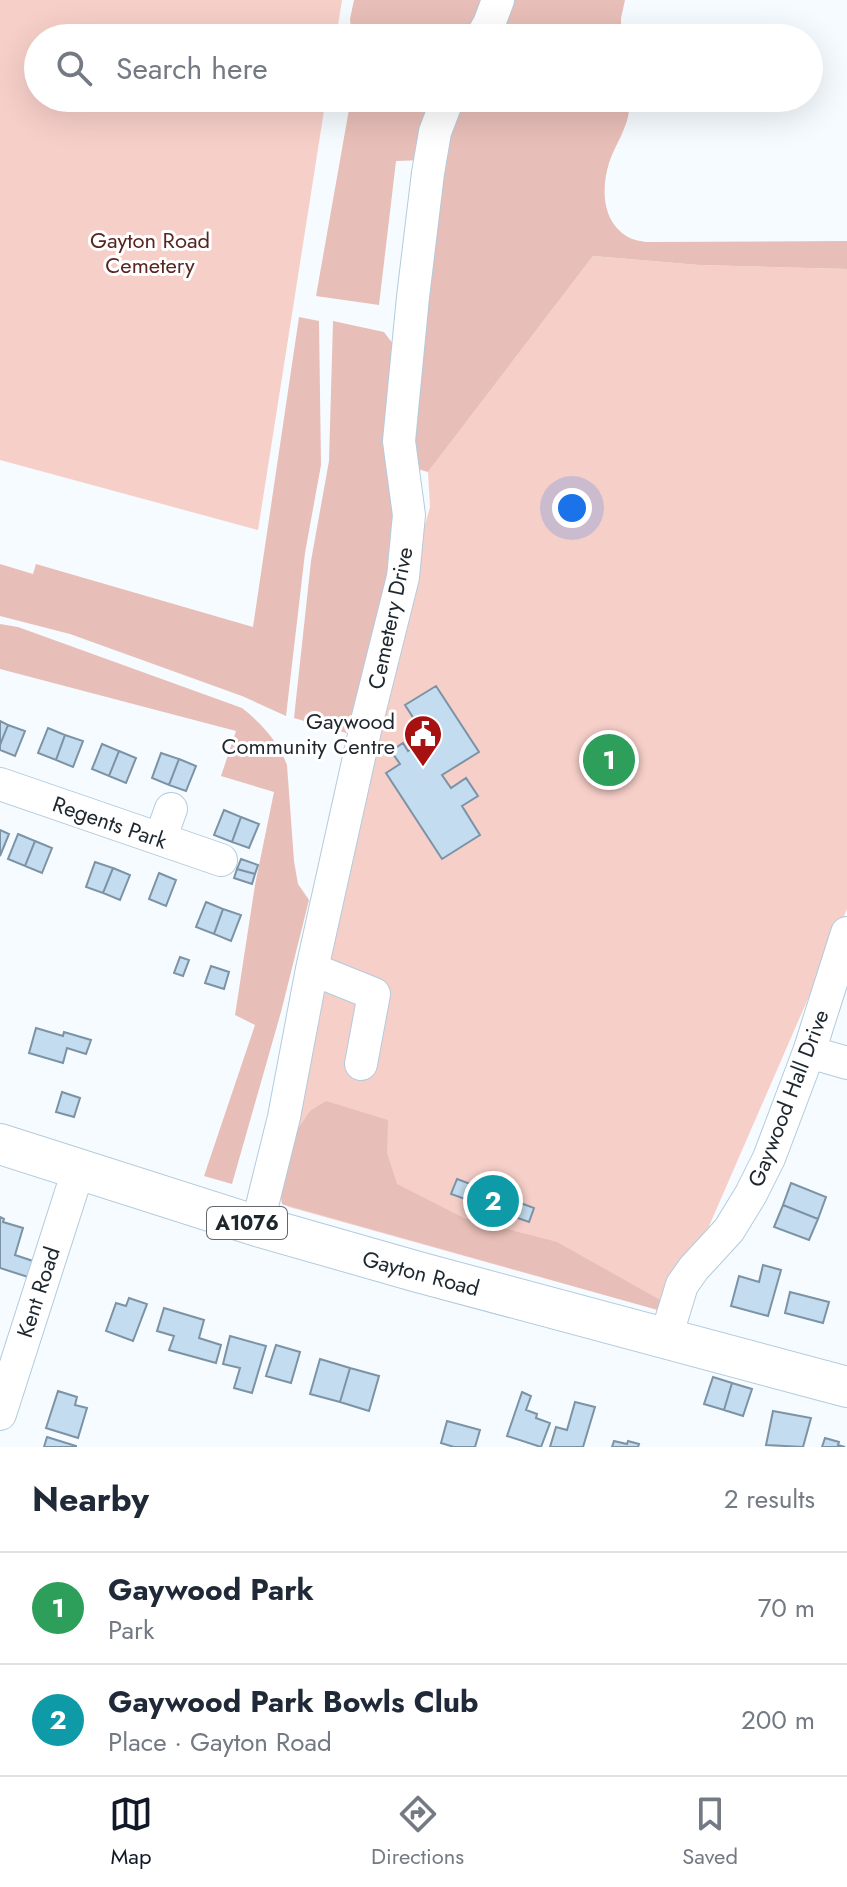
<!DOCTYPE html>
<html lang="en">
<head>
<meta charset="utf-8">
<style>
  :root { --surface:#fff; --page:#f2f2f3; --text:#1f2937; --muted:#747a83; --line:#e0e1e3; --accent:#111827 }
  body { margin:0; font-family:Jost,sans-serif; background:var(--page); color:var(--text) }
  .you { position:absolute; left:572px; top:508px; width:28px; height:28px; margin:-20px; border:6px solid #fff; border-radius:50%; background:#1a73e8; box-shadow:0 0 0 12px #1a73e833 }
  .badge { display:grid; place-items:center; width:52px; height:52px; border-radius:50%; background:var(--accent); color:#fff; font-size:26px; font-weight:700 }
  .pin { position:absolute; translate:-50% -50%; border:4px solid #fff; box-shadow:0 2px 8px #0006 }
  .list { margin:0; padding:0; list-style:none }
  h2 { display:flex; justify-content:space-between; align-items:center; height:104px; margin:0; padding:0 32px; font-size:34px }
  h2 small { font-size:26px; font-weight:400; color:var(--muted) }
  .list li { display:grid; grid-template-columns:52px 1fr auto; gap:24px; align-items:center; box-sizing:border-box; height:112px; padding:0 32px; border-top:2px solid var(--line) }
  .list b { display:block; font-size:30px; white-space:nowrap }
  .list p { margin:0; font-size:26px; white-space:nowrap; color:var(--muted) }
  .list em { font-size:26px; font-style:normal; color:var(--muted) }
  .icon { flex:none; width:44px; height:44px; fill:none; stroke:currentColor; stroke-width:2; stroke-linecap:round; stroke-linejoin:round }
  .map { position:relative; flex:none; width:847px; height:1447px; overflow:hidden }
  .search { position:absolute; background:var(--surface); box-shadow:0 8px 32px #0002; left:24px; right:24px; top:24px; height:88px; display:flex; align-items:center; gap:20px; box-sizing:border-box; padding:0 28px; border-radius:44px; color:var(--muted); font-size:30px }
  .sheet { height:328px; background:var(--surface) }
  nav { display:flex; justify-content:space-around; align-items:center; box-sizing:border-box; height:112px; border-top:2px solid var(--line); background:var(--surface); font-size:22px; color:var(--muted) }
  nav a { display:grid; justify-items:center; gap:4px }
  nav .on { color:var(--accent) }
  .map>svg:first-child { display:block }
  .green { fill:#f7cfc9 }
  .forest { fill:#e8beb8 }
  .building { fill:#c3dcef; stroke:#7c93a5; stroke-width:2 }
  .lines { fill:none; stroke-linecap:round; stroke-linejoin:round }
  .minor-casing { stroke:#b2cbdd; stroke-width:34 }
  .major-casing { stroke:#b2cbdd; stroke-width:42 }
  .minor { stroke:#fff; stroke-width:32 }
  .major { stroke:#fff; stroke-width:40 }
  .labels { text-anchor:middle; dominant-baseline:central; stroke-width:6; stroke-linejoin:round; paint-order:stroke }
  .shield { fill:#fff; stroke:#62686d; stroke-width:2 }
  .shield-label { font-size:20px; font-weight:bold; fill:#1e272e }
  .park-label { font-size:22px; fill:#59251f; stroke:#fff }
  .street-label { font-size:22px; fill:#1e272e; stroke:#fff }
  .poi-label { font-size:22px; fill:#1e272e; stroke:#fff; text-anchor:end }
</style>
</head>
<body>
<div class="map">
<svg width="847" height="1447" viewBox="0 0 847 1447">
  <rect width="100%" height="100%" fill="#f6fbff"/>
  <path class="green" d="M0,0H342L336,38H38V98H326L258,530L0,460Z
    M593,256L699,265L847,269V909L703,1240L658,1310L289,1207L282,1204L281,1195L295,1133L316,985L408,585L430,507L428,472Z"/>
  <path class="forest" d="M354,0H492L476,38H352L350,19Z
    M503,0H625L621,18V38H485Z
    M351,98H443L425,160L396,161L379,305L316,296Z
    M452,98H630C630,104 629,111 628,117C624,133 614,148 609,163C601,189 602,222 628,237C633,240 640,241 646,242L847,241V269L699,265L593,256L428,472L411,467L405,442Z
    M299,317L319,321L321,465L305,553L286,716L242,696L70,634L0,616V564L33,574L36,564L253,627Z
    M333,321L384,332L393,344L397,576L350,734L294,718L311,561L329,461Z
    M0,624L18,627L242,708C261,723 278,741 287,765L294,861L298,884L309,900L281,1012L232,1184L204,1176L255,1025L235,1015L255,885L274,792L221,776L236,731L0,669Z
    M326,1101L388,1120L387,1153L397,1184L464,1218L557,1242L662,1301L658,1310L282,1204L281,1195L295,1133L310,1111Z"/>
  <path class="building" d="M436,686L479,752L442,775L451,788L466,778L478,796L462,806L480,835L442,859L386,773L400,764L391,751L403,743L408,751L427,739L405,705Z
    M0,721L8,725L0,745Z
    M8,725L25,731L15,756L0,750V745Z
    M48,728L65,735L56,760L38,753Z
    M65,735L83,741L73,767L56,760Z
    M102,744L119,751L109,776L92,769Z
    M119,751L136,758L126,783L109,776Z
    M161,753L179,759L169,785L152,778Z
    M179,759L196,766L186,791L169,785Z
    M224,810L241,817L232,842L214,835Z
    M241,817L259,824L249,848L232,842Z
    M0,830L9,834L0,856Z
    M18,834L35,841L25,866L8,859Z
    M35,841L52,848L42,873L25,866Z
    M241,859L258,865L255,874L237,869Z
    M95,862L113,868L103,893L86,887Z
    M113,868L130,875L120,900L103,893Z
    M237,869L255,874L252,884L234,878Z
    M159,873L176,880L166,906L149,899Z
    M206,902L223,909L214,934L196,927Z
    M223,909L241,915L231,941L214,934Z
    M180,957L189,960L183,976L174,973Z
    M211,966L229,972L224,989L205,983Z
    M36,1028L63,1036L64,1032L91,1040L86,1054L67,1048L63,1063L29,1053Z
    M62,1092L80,1098L74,1117L56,1112Z
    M457,1179L534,1208L529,1222L451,1194Z
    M791,1183L826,1197L818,1219L783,1205Z
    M783,1205L818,1219L809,1240L774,1227Z
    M0,1217L4,1219L3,1222L23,1228L15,1255L33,1261L28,1277L0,1268Z
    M763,1265L781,1270L768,1316L731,1306L739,1276L759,1282Z
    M790,1292L829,1302L823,1323L785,1313Z
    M129,1298L147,1304L133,1341L106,1331L116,1303L126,1306Z
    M164,1308L204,1320L199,1338L221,1345L216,1363L169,1350L174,1336L157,1331Z
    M230,1336L266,1346L252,1393L234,1388L240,1368L223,1364Z
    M276,1345L300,1352L291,1383L266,1376Z
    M320,1359L350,1368L340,1402L310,1394Z
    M350,1368L379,1376L369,1411L340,1402Z
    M713,1377L732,1383L724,1410L704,1404Z
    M732,1383L752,1389L743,1416L724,1410Z
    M58,1391L77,1397L75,1405L87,1408L78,1438L46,1428Z
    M522,1392L531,1396L526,1410L537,1414L536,1418L550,1423L541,1447L507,1436Z
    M575,1402L595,1407L583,1447H550L556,1427L567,1430Z
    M773,1411L811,1418L803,1447L766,1445Z
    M447,1421L480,1430L475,1447H454L441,1443Z
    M47,1437L76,1446V1447H44Z
    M825,1438L839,1442L838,1445L845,1447H822Z
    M614,1441L627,1444L628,1441L639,1444L638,1447H612Z"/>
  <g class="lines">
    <g class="minor-casing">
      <path id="minor" d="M481,38L489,24L498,0
        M0,784L221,860
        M160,839L171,809
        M312,969L374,994L361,1064
        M809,1052L847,1063
        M257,1226L284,1117L312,969L368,717L403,577L409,515L399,441L413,297L428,173L435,132L448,98
        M666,1337L682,1285L694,1268L729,1230L751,1194L769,1158L809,1052L847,933
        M0,1414L78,1171"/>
    </g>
    <g class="major-casing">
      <path id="major" d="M0,1144L257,1226L418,1272L847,1387"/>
    </g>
    <use href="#minor" class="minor"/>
    <use href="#major" class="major"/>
  </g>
  <defs>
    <g id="civic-pin" transform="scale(2)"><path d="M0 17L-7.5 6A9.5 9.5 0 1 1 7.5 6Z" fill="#a61112" stroke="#fff"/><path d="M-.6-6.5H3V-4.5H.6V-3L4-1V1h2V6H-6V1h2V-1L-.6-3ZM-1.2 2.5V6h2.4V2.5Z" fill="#fff"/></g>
  </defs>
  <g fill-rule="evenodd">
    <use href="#civic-pin" x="423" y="734"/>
  </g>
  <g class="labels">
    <rect class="shield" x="207" y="1207" width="80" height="32" rx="6"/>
    <g class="shield-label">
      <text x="247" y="1223">A1076</text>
    </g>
    <g class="park-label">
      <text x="150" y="240">Gayton Road<tspan x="150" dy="25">Cemetery</tspan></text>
    </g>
    <g class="street-label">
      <text transform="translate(390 618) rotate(-78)">Cemetery Drive</text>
      <text transform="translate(110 822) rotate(19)">Regents Park</text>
      <text transform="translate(788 1098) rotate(-69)">Gaywood Hall Drive</text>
      <text transform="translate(421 1273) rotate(15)">Gayton Road</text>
      <text transform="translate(38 1292) rotate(-72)">Kent Road</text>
    </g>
    <g class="poi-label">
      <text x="395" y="721">Gaywood<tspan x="395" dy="25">Community Centre</tspan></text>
    </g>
  </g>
</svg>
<div class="you"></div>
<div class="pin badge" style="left:609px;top:760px;background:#2e9e5b">1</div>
<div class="pin badge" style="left:493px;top:1201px;background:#0f9aa8">2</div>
<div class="search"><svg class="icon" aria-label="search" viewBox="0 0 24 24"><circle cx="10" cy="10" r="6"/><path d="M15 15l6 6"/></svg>Search here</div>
</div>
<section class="sheet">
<h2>Nearby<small>2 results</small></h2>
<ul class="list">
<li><span class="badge" style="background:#2e9e5b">1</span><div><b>Gaywood Park</b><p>Park</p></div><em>70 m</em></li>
<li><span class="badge" style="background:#0f9aa8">2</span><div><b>Gaywood Park Bowls Club</b><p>Place · Gayton Road</p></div><em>200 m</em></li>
</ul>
</section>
<nav>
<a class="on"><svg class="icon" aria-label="map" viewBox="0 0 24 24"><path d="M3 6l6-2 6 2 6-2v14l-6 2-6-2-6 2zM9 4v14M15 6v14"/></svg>Map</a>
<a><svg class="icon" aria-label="directions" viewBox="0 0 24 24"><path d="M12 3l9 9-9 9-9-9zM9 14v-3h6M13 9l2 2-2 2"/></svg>Directions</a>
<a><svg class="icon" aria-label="saved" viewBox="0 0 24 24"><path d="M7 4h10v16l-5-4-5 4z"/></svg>Saved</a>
</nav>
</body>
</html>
